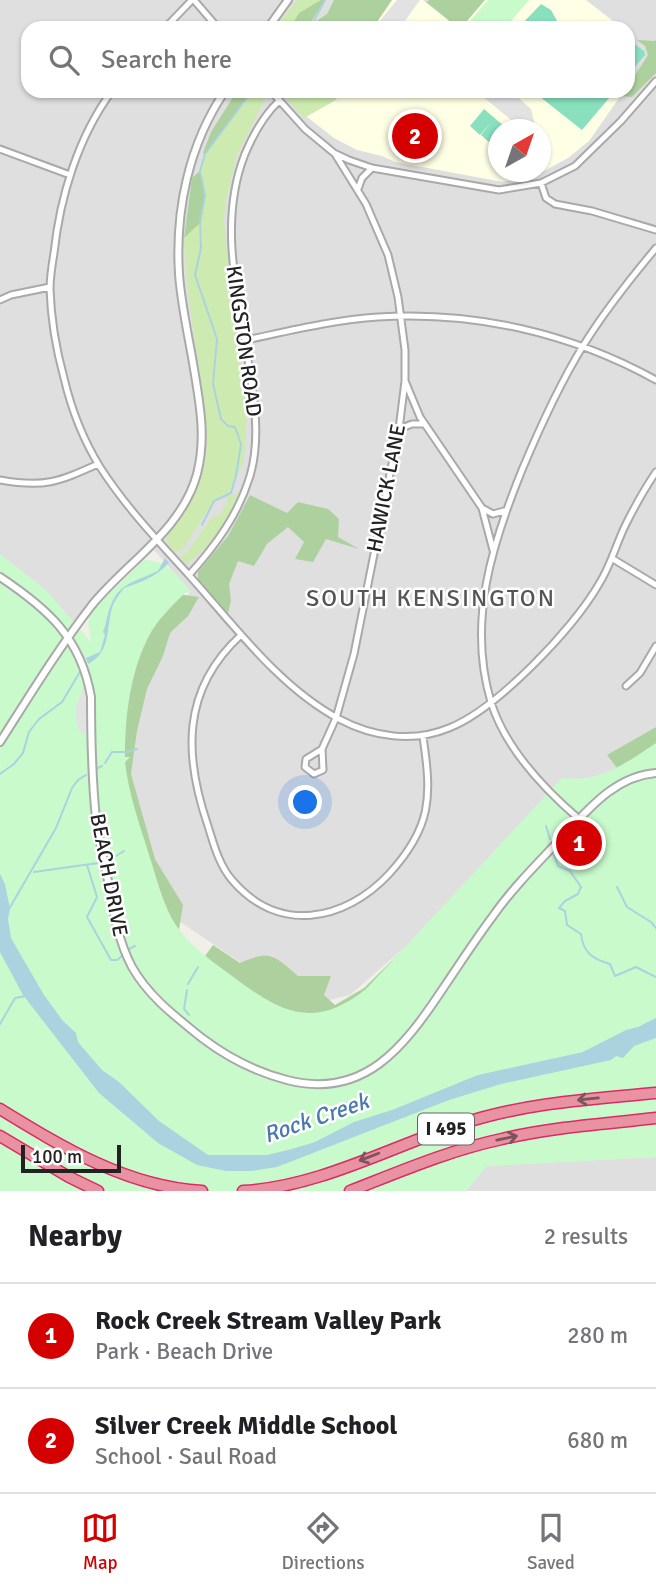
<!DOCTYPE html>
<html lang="en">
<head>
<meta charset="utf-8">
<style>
  :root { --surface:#fff; --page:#f2f2f2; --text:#202124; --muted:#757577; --line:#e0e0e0; --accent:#d40000 }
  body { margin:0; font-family:Signika,sans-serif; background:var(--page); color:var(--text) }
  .compass { position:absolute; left:488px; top:119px; width:63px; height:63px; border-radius:50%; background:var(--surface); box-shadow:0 2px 5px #0004; rotate:40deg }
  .scale { position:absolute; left:21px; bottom:18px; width:100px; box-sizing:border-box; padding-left:7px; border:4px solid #222; border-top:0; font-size:19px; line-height:24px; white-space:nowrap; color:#222; -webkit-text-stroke:5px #fff; paint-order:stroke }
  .you { position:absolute; left:306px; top:803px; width:24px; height:24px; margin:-18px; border:5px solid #fff; border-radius:50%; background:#1a73e8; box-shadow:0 0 0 10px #1a73e833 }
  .badge { display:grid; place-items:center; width:46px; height:46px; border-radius:50%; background:var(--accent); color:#fff; font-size:23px; font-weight:700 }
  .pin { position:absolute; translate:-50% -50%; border:4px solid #fff; box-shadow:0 2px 7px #0006 }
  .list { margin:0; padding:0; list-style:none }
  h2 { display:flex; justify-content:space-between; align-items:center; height:91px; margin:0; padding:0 28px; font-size:30px }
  h2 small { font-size:23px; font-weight:400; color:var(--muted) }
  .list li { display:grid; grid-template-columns:46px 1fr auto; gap:21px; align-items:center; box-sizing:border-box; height:105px; padding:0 28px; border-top:2px solid var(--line) }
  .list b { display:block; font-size:26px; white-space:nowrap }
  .list p { margin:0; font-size:23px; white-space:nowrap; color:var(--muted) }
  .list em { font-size:23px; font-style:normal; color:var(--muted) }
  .icon { flex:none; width:38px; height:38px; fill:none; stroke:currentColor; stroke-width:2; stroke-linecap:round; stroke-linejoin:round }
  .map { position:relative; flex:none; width:656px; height:1191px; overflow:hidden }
  .search { position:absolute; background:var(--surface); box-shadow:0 2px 5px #0004; left:21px; right:21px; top:21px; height:77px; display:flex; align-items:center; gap:18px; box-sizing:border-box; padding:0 24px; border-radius:21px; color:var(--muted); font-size:26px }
  .sheet { height:301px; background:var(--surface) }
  nav { display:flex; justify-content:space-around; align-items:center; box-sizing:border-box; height:98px; border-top:2px solid var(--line); background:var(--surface); font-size:19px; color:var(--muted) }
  nav a { display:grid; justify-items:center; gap:4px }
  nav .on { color:var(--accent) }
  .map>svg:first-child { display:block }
  .residential { fill:#e0dfdf; fill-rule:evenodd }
  .education { fill:#ffffe5; fill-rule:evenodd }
  .grass { fill:#cdebb0 }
  .forest { fill:#add19e }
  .park { fill:#c8facc }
  .pitch { fill:#88e0be }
  .parking { fill:#e2e2e2 }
  .water { fill:#aad3df }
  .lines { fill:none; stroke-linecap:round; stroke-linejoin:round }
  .stream { stroke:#aad3df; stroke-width:2 }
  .minor-casing { stroke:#a9a9a9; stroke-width:9 }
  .tertiary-casing { stroke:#a9a9a9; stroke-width:10 }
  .motorway-casing { stroke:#dc2a67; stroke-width:13 }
  .minor { stroke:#fff; stroke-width:5 }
  .tertiary { stroke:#fff; stroke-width:6 }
  .motorway { stroke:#e892a2; stroke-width:10 }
  .oneway { stroke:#7b545c }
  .labels { text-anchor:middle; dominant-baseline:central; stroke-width:5; stroke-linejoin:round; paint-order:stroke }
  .shield { fill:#fff; stroke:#646464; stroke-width:2 }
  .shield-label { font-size:19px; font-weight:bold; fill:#222 }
  .street-label { font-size:21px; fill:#222; stroke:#fff }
  .water-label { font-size:23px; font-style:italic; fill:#4a7aab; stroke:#fff }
  .quarter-label { font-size:24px; letter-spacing:2px; fill:#555; stroke:#fff }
</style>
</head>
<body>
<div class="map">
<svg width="656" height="1191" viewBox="0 0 656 1191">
  <rect width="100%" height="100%" fill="#f2efe9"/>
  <path class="residential" d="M0,0H656V727L623,764L590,786L350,995L305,1006L170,915L131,795L127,716L190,591L154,550L73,622L57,603L0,555ZM28,28H628V91H28ZM498,130H540V172H498Z
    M656,1157V1191H466L486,1166Z"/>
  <path class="education" d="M373,0H423L457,27L481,0H586L622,28H347Z
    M289,91H624L589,141L568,158L542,172L503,182L395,162L382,156L357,150L334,138L306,116L285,96ZM498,130H540V172H498Z"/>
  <path class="grass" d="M297,0H321L299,13L290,28H275Z
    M252,91H264L265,94L264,101L237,155L226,200L224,219L229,275L247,414L244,460L228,495H235L240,490C228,520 213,546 186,564L180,557L187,552L213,516L220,515L227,502V496L214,501L183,549L175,552C171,549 167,544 167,539C166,532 175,526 178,521C192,504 203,480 206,458C209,427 203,396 199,366C192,323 185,281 184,238L200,222L205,195L200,171L205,154Z
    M279,91H306L318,98L327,95L329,91H339L336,100L304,118Z"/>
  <path class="forest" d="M321,0H325L307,28H290L299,13Z
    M334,0H392L373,28H313L315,22L327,14Z
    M430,0H485L462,27H457L426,2Z
    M656,39V73L632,97L621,96L624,91H628V86L648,55L645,46L637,40L655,41Z
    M237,91H252L205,154L203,153L211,132Z
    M200,171L205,195L200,223L184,238L192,178Z
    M250,495L287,513L298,502L328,509L339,519L338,537L359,549L326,539L313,562L295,559L304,542L288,527L267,544L254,566L238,561L229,584L231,601L228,613L198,580V572L228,536Z
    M177,594L199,597L188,616L170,633L163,656L147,689L137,731L131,774L155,859L183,905L178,936L163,958L110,718L144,625Z
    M656,727V764L621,773L607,755Z
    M418,935L338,1073L205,956L213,945L240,963C270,949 275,956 298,976H331L324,995L335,1005L364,988Z"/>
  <path class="park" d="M488,0H529L505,28H476L469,22Z
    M0,554L46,590L91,642L88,623L91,611L144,560C167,560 178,576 191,592L185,593C173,605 158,619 150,634C130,671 125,716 125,757H130L125,762C129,797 141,828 151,861C157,880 162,899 171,917C184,941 206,957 228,973C277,1010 311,1033 366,989L562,778C600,783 626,763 656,743V1157L487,1166L466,1191H0Z"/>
  <path class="pitch" d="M541,4L551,10L561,28H518Z
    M628,39L644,51L645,55L628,75Z
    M543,91H615L582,130L539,96Z
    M484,109L505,127L498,130V135L491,144L481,135L491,122L480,135L470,126Z"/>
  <path class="parking" d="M397,0H420L402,25L405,28H374Z
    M476,91H511L531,109L536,129H522Z
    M84,684L88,733L83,734L78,729L75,712Z"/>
  <path class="water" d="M165,558L169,563C156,577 141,582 124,588C120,594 114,601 112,608C106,630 111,652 88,664L86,658L100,652L105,635L103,632C107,622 107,614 111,605C119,582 140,580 158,571Z
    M0,874L5,884L10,909L8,919L11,938L44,995L63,1021L76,1033L78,1042L102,1070L119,1082L159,1121L208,1155H267L292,1149L315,1142L354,1122L392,1110L478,1075L583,1052L626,1030L638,1027L656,1018V1038L634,1046L623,1058L616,1056L611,1060L501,1084L449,1100L277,1167L251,1171H226L197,1165L158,1143L99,1093L23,995L0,952Z"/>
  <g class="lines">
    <path class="stream" d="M310,28L325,0
      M202,525L214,501L231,493L236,476L241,444L235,427L228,426L221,419L213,384L217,339L195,275L201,248L200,223L205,195L200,171L205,154L252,91
      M105,763L112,752H127L137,749
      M98,768L102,766
      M0,774L14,764L23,753L29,732L39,719L62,702L81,670
      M546,826L550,839
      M554,855L558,866L570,871L581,887L578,894L565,901L559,908L565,911L567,925L581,934C583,953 593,959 610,964L615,976L636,967L656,977
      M108,861L124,851
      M87,865L97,897L87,917L111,960H117L122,956
      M34,872L98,863
      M617,887L627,907L651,922L656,928
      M9,909L56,828L72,788L78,780L86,775
      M129,949L135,946
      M188,984L198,967
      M187,990L184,1009L189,1015
      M0,1024L15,998L26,996"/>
    <g class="minor-casing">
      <path id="minor" d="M194,0L218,28
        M165,28L192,0
        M112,91C78,137 60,197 54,253C52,265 50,277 50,289C51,319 56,349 64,378C71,408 84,441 100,467C125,506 157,540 188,574C233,624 279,687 339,719C373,737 413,743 449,728C497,709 573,629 599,584C611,565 616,544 626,524C635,506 645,488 656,472
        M271,91L305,129L334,153L349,160L372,168L499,190L541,183L575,166L621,121L656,81
        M0,149L70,175
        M335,154L366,204L388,255L398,297L405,350V381L420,417L482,508L493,550
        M541,183L546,198L555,204L592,211L656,230
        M358,189L362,178L372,168
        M0,300L11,295L50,287
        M246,340C289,331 333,320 378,317C475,311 571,333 656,380
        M399,429L412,424H425
        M0,480C44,488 58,482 98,464
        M482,508L493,514L504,511
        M613,559L656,585
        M189,575C216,545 238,515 250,476C259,445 256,412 251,380C241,306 216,227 245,154C253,135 264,115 279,101
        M241,635C181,690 184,756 208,826C214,845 219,865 232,880C278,934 344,922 389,874C432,827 432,797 423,737
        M626,686L640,673L656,646
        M322,749L306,759L305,767L314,774L323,770L322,749L336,718L354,654L399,429L405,381
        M579,819C543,788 505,748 491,702C467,622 492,544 522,470C540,427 559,385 583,346C604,312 630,279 656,248"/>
    </g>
    <g class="tertiary-casing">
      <path id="tertiary" d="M268,28L288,0
        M0,577C48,609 81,638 91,697C91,738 92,779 96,819C99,840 104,860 108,881C113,910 118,941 132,967C149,997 176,1017 202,1038C227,1057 256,1072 287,1080C364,1100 404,1047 442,990C459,965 475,940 493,916C514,886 541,860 566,833C591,806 617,776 656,773
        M0,742C30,695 58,649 92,605C127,562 182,530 197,474C207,436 199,400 193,363C188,334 181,303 179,274C175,210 189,144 225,91"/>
    </g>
    <g class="motorway-casing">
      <path id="motorway" d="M0,1109C62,1147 127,1187 202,1191
        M0,1136L69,1177L98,1191
        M243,1191C319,1187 390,1147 461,1124C524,1103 591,1099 656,1093
        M350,1191C399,1172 450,1150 502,1139C552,1127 605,1124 656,1118"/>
    </g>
    <use href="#minor" class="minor"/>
    <use href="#tertiary" class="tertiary"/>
    <use href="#motorway" class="motorway"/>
  </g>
  <defs><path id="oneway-shaft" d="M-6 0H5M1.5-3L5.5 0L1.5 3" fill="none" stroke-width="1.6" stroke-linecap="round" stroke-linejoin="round" transform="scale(1.75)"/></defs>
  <g class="oneway">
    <use href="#oneway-shaft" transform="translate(588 1099) rotate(174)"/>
    <use href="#oneway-shaft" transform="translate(507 1138) rotate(-12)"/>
    <use href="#oneway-shaft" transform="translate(369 1157) rotate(159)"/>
  </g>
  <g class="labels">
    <rect class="shield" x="418" y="1113.5" width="56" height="31" rx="5"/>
    <g class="shield-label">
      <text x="446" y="1129">I 495</text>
    </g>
    <g class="street-label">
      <text transform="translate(244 341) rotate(82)">KINGSTON ROAD</text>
      <text transform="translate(386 488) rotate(-79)">HAWICK LANE</text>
      <text transform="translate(109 875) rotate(79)">BEACH DRIVE</text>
    </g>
    <g class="water-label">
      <text transform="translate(316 1118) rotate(-19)">Rock Creek</text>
    </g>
    <g class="quarter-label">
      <text x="431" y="598">SOUTH KENSINGTON</text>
    </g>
  </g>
</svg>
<svg class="compass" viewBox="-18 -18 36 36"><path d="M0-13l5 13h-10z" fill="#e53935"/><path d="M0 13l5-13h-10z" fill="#757577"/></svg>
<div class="scale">100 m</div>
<div class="you"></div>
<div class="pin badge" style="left:579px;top:843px">1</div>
<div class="pin badge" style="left:415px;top:136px">2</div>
<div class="search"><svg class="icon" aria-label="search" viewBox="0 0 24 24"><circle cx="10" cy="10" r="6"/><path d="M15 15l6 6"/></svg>Search here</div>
</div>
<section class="sheet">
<h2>Nearby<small>2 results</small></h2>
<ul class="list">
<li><span class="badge">1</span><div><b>Rock Creek Stream Valley Park</b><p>Park · Beach Drive</p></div><em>280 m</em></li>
<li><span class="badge">2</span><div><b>Silver Creek Middle School</b><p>School · Saul Road</p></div><em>680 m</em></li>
</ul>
</section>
<nav>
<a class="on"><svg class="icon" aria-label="map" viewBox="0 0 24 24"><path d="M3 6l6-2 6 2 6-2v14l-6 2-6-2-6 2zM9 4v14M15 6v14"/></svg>Map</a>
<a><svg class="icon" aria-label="directions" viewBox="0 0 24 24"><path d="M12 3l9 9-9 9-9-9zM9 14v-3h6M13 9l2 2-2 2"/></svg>Directions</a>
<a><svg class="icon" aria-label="saved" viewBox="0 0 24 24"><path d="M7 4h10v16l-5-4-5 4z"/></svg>Saved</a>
</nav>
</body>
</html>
